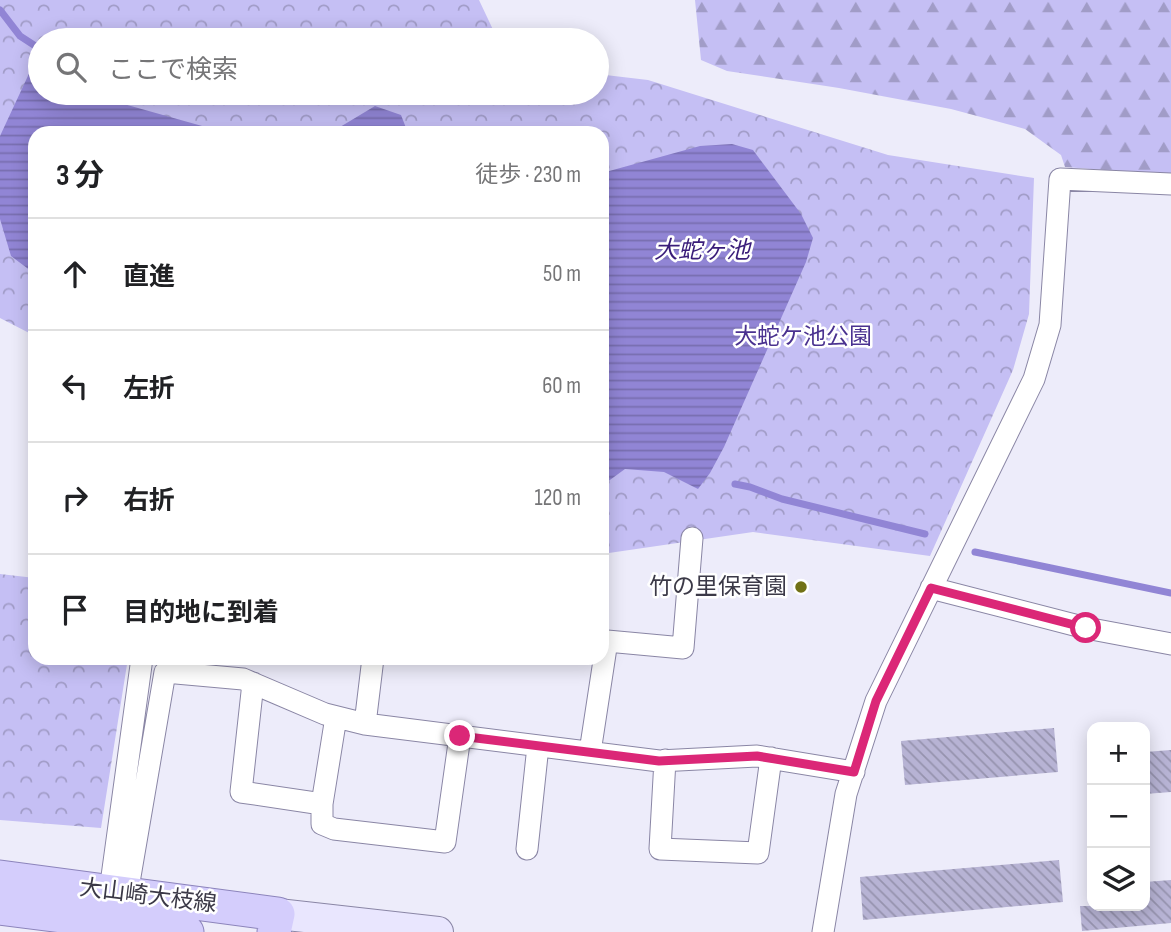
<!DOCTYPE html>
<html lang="ja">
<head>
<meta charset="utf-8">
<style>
  :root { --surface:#fff; --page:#f2f2f2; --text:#202124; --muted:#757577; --line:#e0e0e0 }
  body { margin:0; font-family:"Sofia Sans Condensed","Noto Sans JP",sans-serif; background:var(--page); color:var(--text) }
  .controls { position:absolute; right:21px; bottom:21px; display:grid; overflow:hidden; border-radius:14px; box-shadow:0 4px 18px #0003 }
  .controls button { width:63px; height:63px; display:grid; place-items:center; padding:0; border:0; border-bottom:2px solid var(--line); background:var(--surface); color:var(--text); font:35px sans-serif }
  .stop { position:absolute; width:21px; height:21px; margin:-16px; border:5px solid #db2777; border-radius:50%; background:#fff }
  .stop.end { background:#db2777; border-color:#fff; box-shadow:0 2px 7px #0008 }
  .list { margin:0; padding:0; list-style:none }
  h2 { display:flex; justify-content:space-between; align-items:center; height:91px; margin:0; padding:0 28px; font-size:30px }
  h2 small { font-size:23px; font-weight:400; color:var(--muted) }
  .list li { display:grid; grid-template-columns:46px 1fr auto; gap:21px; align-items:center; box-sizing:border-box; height:112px; padding:0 28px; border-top:2px solid var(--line) }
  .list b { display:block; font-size:26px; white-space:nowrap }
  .list em { font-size:23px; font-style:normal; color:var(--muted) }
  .icon { flex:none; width:38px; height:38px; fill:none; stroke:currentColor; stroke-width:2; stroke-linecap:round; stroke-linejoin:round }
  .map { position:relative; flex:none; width:1171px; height:932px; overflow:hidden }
  .search { position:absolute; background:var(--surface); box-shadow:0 4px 18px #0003; left:28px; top:28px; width:581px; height:77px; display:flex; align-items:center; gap:18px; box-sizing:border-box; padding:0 24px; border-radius:38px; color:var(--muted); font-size:26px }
  .panel { position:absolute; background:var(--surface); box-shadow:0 4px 18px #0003; left:28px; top:126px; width:581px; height:539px; border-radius:21px }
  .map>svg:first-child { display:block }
  .forest { fill:url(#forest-firs) }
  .park { fill:url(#park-crowns) }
  .water { fill:url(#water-rules) }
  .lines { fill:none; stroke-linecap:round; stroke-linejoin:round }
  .stream { stroke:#9185d5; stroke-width:7 }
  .building { fill:url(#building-back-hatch) }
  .street-casing { stroke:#8a86a5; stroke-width:23 }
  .secondary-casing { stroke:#8a86a5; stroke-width:32 }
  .primary-casing { stroke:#8c84bb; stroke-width:35 }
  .street { stroke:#fff; stroke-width:21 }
  .secondary { stroke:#e9e6fe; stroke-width:30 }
  .primary { stroke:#d4cdfc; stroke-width:33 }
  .route { stroke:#db2777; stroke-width:9 }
  .poi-dot { fill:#717116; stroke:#fff; stroke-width:2.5 }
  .labels { text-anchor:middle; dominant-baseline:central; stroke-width:5; stroke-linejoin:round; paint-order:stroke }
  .park-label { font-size:23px; fill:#4a3290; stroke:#fff }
  .poi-label { font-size:23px; fill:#3b3947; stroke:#fff; text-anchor:end }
  .street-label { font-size:23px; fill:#3b3947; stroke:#fff }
  .water-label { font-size:24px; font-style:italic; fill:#391c79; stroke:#fff }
</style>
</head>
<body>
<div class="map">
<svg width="1171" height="932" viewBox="0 0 1171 932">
  <defs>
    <pattern id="forest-firs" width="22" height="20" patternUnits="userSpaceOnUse" patternTransform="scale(1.75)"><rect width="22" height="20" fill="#c5bff4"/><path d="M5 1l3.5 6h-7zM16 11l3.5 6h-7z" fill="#a19cc7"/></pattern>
    <pattern id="park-crowns" width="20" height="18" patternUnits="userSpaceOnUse" patternTransform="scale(1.75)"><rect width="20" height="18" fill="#c5bff4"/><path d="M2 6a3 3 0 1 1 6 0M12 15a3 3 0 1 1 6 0" fill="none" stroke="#a19cc7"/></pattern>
    <pattern id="water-rules" width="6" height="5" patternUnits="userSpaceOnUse" patternTransform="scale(1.75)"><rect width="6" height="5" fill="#9185d5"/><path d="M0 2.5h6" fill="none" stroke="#786eaf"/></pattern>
    <pattern id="building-back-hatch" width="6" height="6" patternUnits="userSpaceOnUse" patternTransform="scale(1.75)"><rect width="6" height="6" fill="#b7b3d4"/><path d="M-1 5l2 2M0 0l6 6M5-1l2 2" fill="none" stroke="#9693ae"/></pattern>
  </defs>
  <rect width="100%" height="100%" fill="#edecfa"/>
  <path class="forest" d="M695,0H1171V175L1065,167L1061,155L1025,129L951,109L839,88L727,71L701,60Z"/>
  <path class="park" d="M0,0H479L496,36L502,40H40V93H597V74L648,80L888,155L1034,178L1029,314L1013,370L930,556L753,532L602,554V133H35V336L0,318Z
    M0,574L35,578V658H128L101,828L0,820Z"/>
  <path class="water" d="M40,50V93H93L106,99L227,133H35V274L11,256L0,219V136Z
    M375,106L401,115L408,133H330Z
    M732,144L753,150L801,214L813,238L806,262L724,447L710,473L698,489L664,472L625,469L603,485L602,489V173L700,146Z"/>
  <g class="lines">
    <path class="stream" d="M0,10L20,36L40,49
      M735,484L750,487L782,499L925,534
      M975,552L1171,593"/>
  </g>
  <path class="building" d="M1054,728L1058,772L905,785L901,741Z
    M1171,750V792L1145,794V752Z
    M1059,860L1063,902L863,920L860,877Z
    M1171,880V923L1082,931L1080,906H1145V882Z"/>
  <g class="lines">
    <g class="street-casing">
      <path id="street" d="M931,588L1086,628L1171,644
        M253,683L241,792L322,804L336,717
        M365,724L373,658
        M590,752L607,641L683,648L692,538
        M665,760L660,849L758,853L771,758
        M322,804V824L334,829L445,842L460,736
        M527,849L538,746
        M110,891L142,658
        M127,894L165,672L243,679L325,714L365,724L659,761L757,756L854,772
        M823,932L846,794L876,701L1034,379L1050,325L1060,179L1171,184"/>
    </g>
    <g class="secondary-casing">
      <path id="secondary" d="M278,914L438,932"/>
    </g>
    <g class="primary-casing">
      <path id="primary" d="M0,877L278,914L274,932
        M0,908L187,932"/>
    </g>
    <use href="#street" class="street"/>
    <use href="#secondary" class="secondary"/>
    <use href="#primary" class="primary"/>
  </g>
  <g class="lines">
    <path class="route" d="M460,736L659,761L757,756L854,772L876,701L931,588L1086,628"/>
  </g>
  <circle class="poi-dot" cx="801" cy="587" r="7"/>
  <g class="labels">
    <g class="park-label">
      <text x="803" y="337">大蛇ケ池公園</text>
    </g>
    <g class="poi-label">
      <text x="787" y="587">竹の里保育園</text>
    </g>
    <g class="street-label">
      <text transform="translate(148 896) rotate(7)">大山崎大枝線</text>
    </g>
    <g class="water-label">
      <text x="702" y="250">大蛇ヶ池</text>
    </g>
  </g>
</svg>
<div class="controls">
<button>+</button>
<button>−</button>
<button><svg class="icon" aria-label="layers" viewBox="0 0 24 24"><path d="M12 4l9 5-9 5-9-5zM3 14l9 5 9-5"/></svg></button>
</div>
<div class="stop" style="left:1086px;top:628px"></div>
<div class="stop end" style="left:460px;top:736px"></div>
<div class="search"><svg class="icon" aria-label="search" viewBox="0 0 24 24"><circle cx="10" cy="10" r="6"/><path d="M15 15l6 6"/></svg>ここで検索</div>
<section class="panel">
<h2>3 分<small>徒歩 · 230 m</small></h2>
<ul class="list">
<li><svg class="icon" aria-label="ahead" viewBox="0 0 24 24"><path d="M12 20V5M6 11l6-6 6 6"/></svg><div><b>直進</b></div><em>50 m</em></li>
<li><svg class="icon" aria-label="left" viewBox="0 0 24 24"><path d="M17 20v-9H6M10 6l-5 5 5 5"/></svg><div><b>左折</b></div><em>60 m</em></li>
<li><svg class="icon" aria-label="right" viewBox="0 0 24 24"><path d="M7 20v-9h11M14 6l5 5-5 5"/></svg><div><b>右折</b></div><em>120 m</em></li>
<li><svg class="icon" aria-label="arrive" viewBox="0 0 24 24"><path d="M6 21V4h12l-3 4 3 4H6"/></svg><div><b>目的地に到着</b></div></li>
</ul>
</section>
</div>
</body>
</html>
